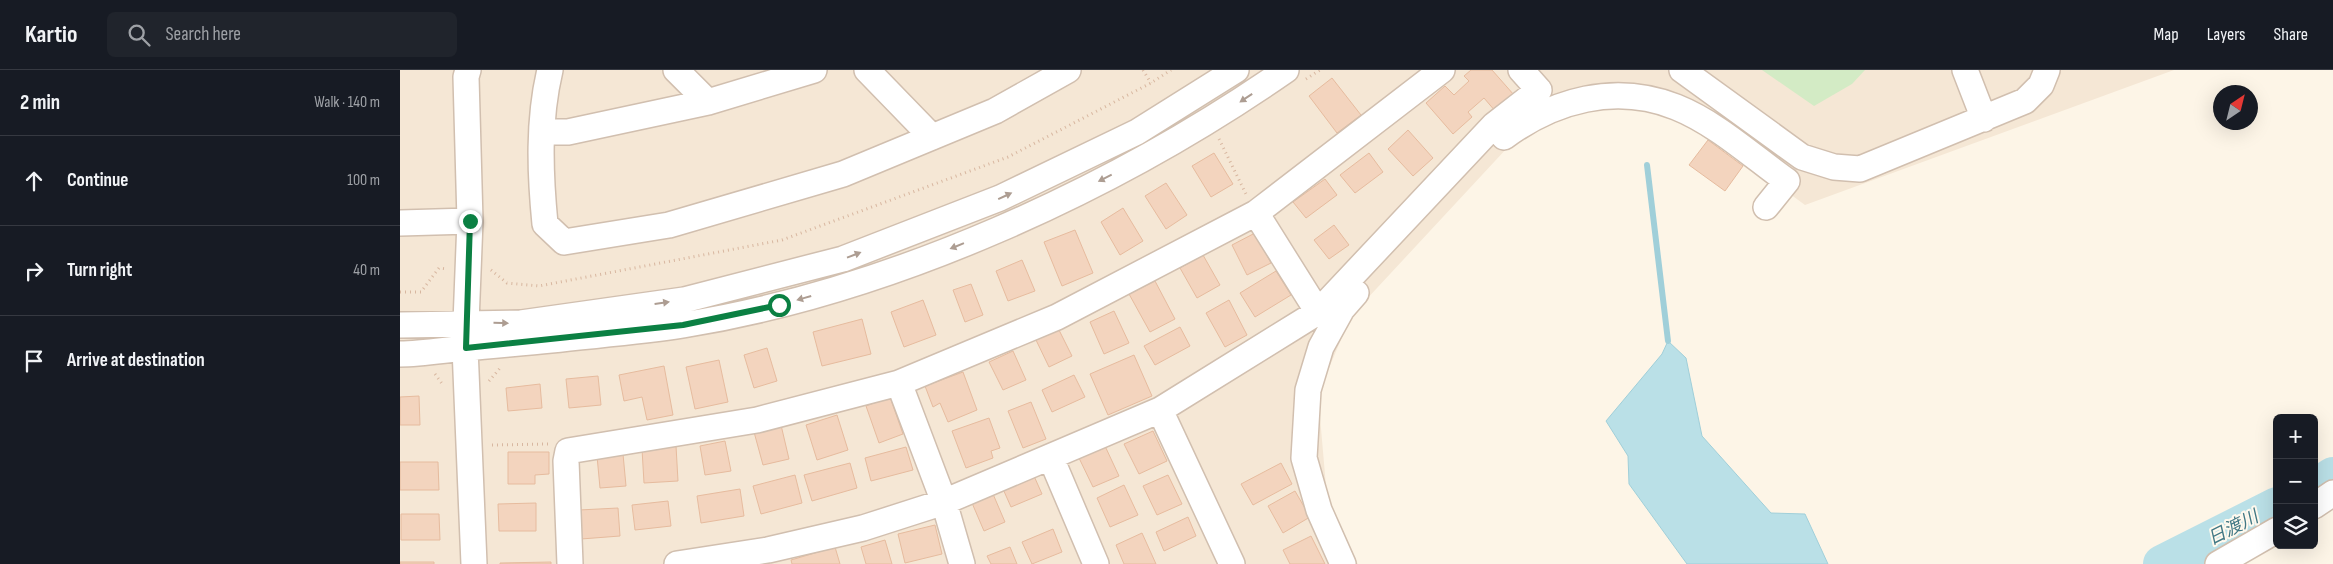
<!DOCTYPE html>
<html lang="en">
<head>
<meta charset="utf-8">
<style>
  :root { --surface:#171b24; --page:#20242c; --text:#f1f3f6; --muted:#9ea1a6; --line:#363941 }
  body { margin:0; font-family:"Sofia Sans Condensed","Noto Sans JP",sans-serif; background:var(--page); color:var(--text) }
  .controls { position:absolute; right:15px; bottom:15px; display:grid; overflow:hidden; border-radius:8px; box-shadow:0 5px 20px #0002 }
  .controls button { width:45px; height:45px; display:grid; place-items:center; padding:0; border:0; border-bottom:1px solid var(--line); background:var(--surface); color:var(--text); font:25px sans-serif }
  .compass { position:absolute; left:1813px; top:15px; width:45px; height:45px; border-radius:50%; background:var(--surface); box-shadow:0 5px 20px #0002; rotate:35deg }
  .stop { position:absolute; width:15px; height:15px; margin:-11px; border:4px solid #0b8043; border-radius:50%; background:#fff }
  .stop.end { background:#0b8043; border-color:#fff; box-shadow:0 1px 5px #0008 }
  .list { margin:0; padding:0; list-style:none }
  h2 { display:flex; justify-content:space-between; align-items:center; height:65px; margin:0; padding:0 20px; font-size:21px }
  h2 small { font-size:16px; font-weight:400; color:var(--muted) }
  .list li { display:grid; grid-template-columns:32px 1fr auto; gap:15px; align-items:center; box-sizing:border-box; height:90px; padding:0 20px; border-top:1px solid var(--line) }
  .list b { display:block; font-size:19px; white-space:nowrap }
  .list em { font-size:16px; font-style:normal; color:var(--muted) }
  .icon { flex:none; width:28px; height:28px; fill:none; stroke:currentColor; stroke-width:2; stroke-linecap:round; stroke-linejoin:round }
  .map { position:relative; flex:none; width:1933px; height:494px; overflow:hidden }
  header { display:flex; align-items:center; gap:30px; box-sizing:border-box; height:70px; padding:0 25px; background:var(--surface); border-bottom:1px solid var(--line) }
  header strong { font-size:24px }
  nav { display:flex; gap:28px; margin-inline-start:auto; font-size:18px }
  .search { width:350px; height:45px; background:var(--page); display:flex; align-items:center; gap:12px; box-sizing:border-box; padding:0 18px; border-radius:8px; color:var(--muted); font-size:19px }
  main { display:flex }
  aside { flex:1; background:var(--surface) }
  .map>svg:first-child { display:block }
  .residential { fill:#f5e7d5 }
  .green { fill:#d3ebc5 }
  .water { fill:#bae0e7; stroke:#a0cfd9 }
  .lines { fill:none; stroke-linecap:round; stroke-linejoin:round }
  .stream { stroke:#a0cfd9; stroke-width:6 }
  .river { stroke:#bae0e7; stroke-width:38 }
  .building { fill:#f3d4be; stroke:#e6bb9e }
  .minor-casing { stroke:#d1bfaf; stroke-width:28 }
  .path { stroke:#d8b7a0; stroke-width:3; stroke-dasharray:1 4; stroke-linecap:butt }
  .minor { stroke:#fff; stroke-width:25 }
  .oneway { fill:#ad9d92 }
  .route { stroke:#0b8043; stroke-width:6 }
  .labels { text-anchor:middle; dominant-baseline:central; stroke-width:4; stroke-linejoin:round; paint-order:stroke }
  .water-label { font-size:18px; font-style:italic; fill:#407784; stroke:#fff9ee }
</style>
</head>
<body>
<header>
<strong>Kartio</strong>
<div class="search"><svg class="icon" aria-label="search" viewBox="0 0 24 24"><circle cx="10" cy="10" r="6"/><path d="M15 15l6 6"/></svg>Search here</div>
<nav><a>Map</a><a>Layers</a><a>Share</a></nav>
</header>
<main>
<aside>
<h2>2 min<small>Walk · 140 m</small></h2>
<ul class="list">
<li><svg class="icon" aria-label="ahead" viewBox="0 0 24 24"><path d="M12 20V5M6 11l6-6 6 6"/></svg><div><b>Continue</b></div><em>100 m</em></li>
<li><svg class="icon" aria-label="right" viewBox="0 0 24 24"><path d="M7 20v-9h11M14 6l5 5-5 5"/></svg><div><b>Turn right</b></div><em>40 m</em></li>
<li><svg class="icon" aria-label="arrive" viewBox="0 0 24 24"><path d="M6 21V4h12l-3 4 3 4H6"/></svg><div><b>Arrive at destination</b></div></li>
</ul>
</aside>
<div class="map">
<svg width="1933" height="494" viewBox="0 0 1933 494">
  <rect width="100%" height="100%" fill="#fdf5e7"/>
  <path class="residential" d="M0,0H1774L1405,135L1306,63L1271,46L1234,38L1188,39L1155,49L1108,77L951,246L918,324L928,439L958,494H0Z"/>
  <path class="green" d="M1362,0H1465L1452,14L1414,36Z"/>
  <path class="water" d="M1268,271L1286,288L1302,366L1371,443L1405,444L1428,494H1287L1229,414L1228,386L1206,351L1262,284Z"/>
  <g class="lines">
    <path class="stream" d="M1247,95L1268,271"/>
    <path class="river" d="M1914,418L1933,406
      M1762,494L1877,436"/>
  </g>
  <path class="building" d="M1071,0H1092L1114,25L1096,42L1084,28L1068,42L1072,47L1053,64L1026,33L1045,16L1054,25L1069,11L1064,6Z
    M932,8L961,45L937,63L909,26Z
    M1008,60L1033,88L1013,106L988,79Z
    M1308,70L1343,96L1325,121L1289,95Z
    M814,83L833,114L811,127L792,96Z
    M969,83L983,102L955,123L940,105Z
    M925,109L937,125L906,148L893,132Z
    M766,113L787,145L766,159L745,126Z
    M723,138L743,171L720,185L701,152Z
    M934,155L949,175L929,189L914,170Z
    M675,160L693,203L662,216L644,172Z
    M855,163L871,193L847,205L832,175Z
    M803,185L820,215L797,228L780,198Z
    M622,190L635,221L608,231L596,201Z
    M876,201L891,225L855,247L840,223Z
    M755,211L775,249L750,262L729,224Z
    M571,214L583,245L565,252L553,220Z
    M523,230L536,265L504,277L491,242Z
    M829,230L847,265L825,277L806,243Z
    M714,241L729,273L704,284L690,252Z
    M462,249L471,284L422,296L413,262Z
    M780,257L790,276L755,295L744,276Z
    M658,258L672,286L649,297L636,270Z
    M367,278L377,311L354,318L344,285Z
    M613,281L626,310L603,320L589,292Z
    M734,285L752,326L708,345L690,304Z
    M319,290L328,332L295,339L286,297Z
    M264,296L273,345L247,350L242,327L224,331L219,305Z
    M563,302L577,340L548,352L540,333L533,337L525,316Z
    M674,305L685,327L652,342L642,320Z
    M198,306L201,335L169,338L166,309Z
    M140,314L142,338L108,341L106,318Z
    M19,326L20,355H0V327Z
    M490,327L503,364L479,373L466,336Z
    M631,332L646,369L623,378L608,341Z
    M437,345L448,380L417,390L406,355Z
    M589,348L600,378L591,381L593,388L566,398L552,361Z
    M381,355L389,389L363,395L354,362Z
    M753,361L767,391L739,404L724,374Z
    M325,371L331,401L305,405L300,376Z
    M276,376L278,411L244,413L242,379Z
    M705,376L719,406L693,417L679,388Z
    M506,377L513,400L471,411L465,388Z
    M108,382H149V404L135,405V414H108Z
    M223,384L226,416L200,418L197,386Z
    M0,392H38L39,420H0Z
    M450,393L457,418L412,431L404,405Z
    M881,393L892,414L853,435L841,414Z
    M395,405L402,433L361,444L353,416Z
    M768,405L782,434L757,445L743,416Z
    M634,406L642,424L611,437L603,419Z
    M724,415L738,445L710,457L697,428Z
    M340,419L344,446L301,453L297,426Z
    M895,421L910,447L883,463L868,436Z
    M593,424L605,452L584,461L572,433Z
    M268,431L271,456L235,460L232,435Z
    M136,433V461H99L98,434Z
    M218,438L220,466L181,469L179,440Z
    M1,444H39L40,470H1Z
    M788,447L796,466L764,481L756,462Z
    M535,455L542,484L505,493L498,464Z
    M653,459L662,482L632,494L622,472Z
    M742,463L756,494H724L716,475Z
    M911,466L925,494H890L883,480Z
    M485,470L492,494H466L461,477Z
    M435,477L440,494H392L391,490Z
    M610,477L617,494H591L587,486Z
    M0,492H34V494H0Z
    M151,492V494H100V493Z"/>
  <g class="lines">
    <g class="minor-casing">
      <path id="minor" d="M68,0L66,7L70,151L65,278L74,494
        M150,0C138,50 140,103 145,154L164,172L269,155L443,104L595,41L668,0
        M276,0L308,32
        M467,0L532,67
        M1282,0L1402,87L1434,97L1460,99L1625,31L1641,15L1647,0
        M1565,0L1584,49
        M143,62H168L308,32L414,0
        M1104,67C1154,30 1215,13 1276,37C1316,53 1352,86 1387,111L1366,137
        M856,143L918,242
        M0,153L70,151
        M0,255L121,253L284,230L443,189L600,128L737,62L836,0
        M0,284C22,284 44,280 66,278C94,275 123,273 151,270C195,265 240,262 283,255C492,221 713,120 886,0
        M499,313L544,432L562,494
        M760,340L832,494
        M651,388L696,494
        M1914,436L1933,423
        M170,494L166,391L168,381L357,350L499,313L657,247L856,143L1042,0
        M277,494L368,480L463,458L544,432L760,340L918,242L1094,55L1139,20L1121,0
        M943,494L919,440L904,388L908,320L921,277L942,239L956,223
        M1818,494L1877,460"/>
    </g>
    <path class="path" d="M743,0L751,13
      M906,9L920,0
      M819,69L846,124
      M91,200L107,213L139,216L382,170L608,87L751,13L771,0
      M0,222H21L39,198L47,199
      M35,304L43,315
      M89,311L101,297
      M92,375L149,374"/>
    <use href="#minor" class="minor"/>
  </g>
  <defs><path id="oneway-solid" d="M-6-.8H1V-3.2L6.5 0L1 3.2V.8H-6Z" transform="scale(1.25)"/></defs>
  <g class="oneway">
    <use href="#oneway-solid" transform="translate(846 28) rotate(146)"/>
    <use href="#oneway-solid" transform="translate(705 108) rotate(153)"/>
    <use href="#oneway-solid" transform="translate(605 126) rotate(-25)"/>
    <use href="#oneway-solid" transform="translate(557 176) rotate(158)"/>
    <use href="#oneway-solid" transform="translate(454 185) rotate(-21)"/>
    <use href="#oneway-solid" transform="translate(404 228) rotate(164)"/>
    <use href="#oneway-solid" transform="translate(262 233) rotate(-8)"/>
    <use href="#oneway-solid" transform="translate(101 253) rotate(1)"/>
  </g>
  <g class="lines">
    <path class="route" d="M70,151L66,278L283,255L379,235"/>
  </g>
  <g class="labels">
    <g class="water-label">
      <text transform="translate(1833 458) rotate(-27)">日渡川</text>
    </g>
  </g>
</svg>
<div class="controls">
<button>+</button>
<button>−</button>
<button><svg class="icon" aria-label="layers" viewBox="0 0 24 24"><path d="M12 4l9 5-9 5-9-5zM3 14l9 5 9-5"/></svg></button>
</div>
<svg class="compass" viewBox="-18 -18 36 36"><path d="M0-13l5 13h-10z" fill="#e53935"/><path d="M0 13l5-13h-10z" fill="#9ea1a6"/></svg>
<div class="stop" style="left:379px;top:235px"></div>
<div class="stop end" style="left:70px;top:151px"></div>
</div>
</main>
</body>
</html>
